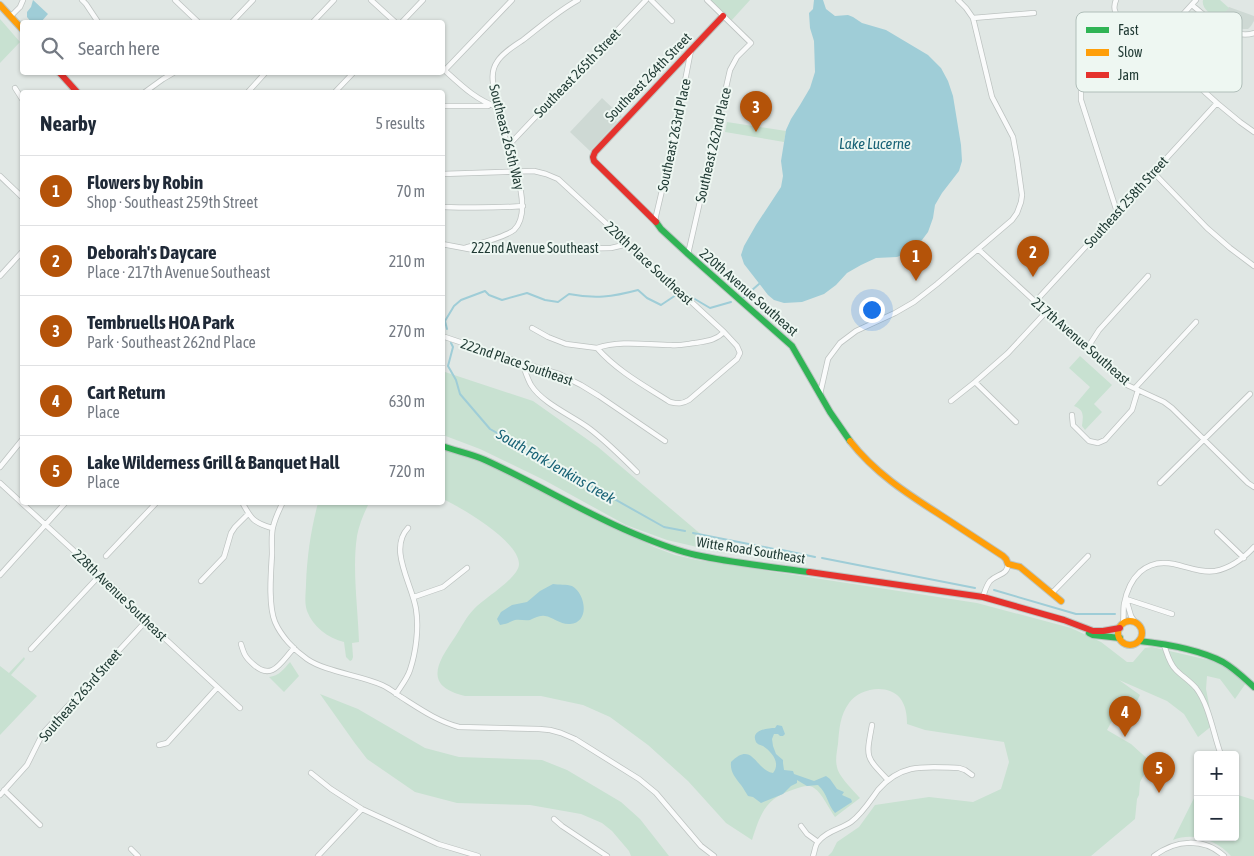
<!DOCTYPE html>
<html lang="en">
<head>
<meta charset="utf-8">
<style>
  :root { --surface:#fff; --page:#f2f2f3; --text:#1f2937; --muted:#747a83; --line:#e0e1e3; --accent:#b45309 }
  body { margin:0; font-family:"Asap Condensed",sans-serif; background:var(--page); color:var(--text) }
  .controls { position:absolute; right:15px; bottom:15px; display:grid; overflow:hidden; border-radius:5px; box-shadow:0 1px 4px #0004 }
  .controls button { width:45px; height:45px; display:grid; place-items:center; padding:0; border:0; border-bottom:1px solid var(--line); background:var(--surface); color:var(--text); font:25px sans-serif }
  .you { position:absolute; left:871px; top:309px; width:18px; height:18px; margin:-12px; border:4px solid #fff; border-radius:50%; background:#1a73e8; box-shadow:0 0 0 8px #1a73e833 }
  .badge { display:grid; place-items:center; width:32px; height:32px; border-radius:50%; background:var(--accent); color:#fff; font-size:16px; font-weight:700 }
  .pin { position:absolute; translate:-50% -41px; filter:drop-shadow(0 1px 2px #0008) }
  .pin::after { content:''; position:absolute; top:26px; width:18px; height:15px; background:inherit; clip-path:polygon(0 0,100% 0,50% 100%) }
  .list { margin:0; padding:0; list-style:none }
  h2 { display:flex; justify-content:space-between; align-items:center; height:65px; margin:0; padding:0 20px; font-size:21px }
  h2 small { font-size:16px; font-weight:400; color:var(--muted) }
  .list li { display:grid; grid-template-columns:32px 1fr auto; gap:15px; align-items:center; box-sizing:border-box; height:70px; padding:0 20px; border-top:1px solid var(--line) }
  .list b { display:block; font-size:19px; white-space:nowrap }
  .list p { margin:0; font-size:16px; white-space:nowrap; color:var(--muted) }
  .list em { font-size:16px; font-style:normal; color:var(--muted) }
  .icon { flex:none; width:28px; height:28px; fill:none; stroke:currentColor; stroke-width:2; stroke-linecap:round; stroke-linejoin:round }
  .map { position:relative; flex:none; width:1254px; height:856px; overflow:hidden }
  .search { position:absolute; background:var(--surface); box-shadow:0 1px 4px #0004; left:20px; top:20px; width:425px; height:55px; display:flex; align-items:center; gap:12px; box-sizing:border-box; padding:0 18px; border-radius:5px; color:var(--muted); font-size:19px }
  .panel { position:absolute; background:var(--surface); box-shadow:0 1px 4px #0004; left:20px; top:90px; width:425px; height:415px; border-radius:5px }
  .map>svg:first-child { display:block }
  .built { fill:#ced9d4 }
  .green { fill:#c8e1d1 }
  .water { fill:#9fcdd7 }
  .lines { fill:none; stroke-linecap:round; stroke-linejoin:round }
  .stream { stroke:#9fcdd7; stroke-width:2 }
  .street-casing { stroke:#bdc3c1; stroke-width:6 }
  .fast-casing { stroke:#bcc5c2; stroke-width:8 }
  .slow-casing { stroke:#bcc5c2; stroke-width:8 }
  .jam-casing { stroke:#bcc5c2; stroke-width:8 }
  .street { stroke:#fafbfb; stroke-width:4.5 }
  .fast { stroke:#30b455; stroke-width:6 }
  .slow { stroke:#ff9f0a; stroke-width:6 }
  .jam { stroke:#e5322d; stroke-width:6 }
  .labels { text-anchor:middle; dominant-baseline:central; stroke-width:4; stroke-linejoin:round; paint-order:stroke }
  .street-label { font-size:14px; fill:#1f3933; stroke:#eef7f2 }
  .water-label { font-size:15px; font-style:italic; fill:#186276; stroke:#eef7f2 }
  .key { fill:#eef7f2; stroke:#b0beb9; stroke-width:1 }
  .key-label { font-size:14px; fill:#1f3933 }
</style>
</head>
<body>
<div class="map">
<svg width="1254" height="856" viewBox="0 0 1254 856">
  <rect width="100%" height="100%" fill="#e0e7e4"/>
  <path class="built" d="M1229,7L1254,16V21L1251,26L1248,29H1243L1218,19Z
    M602,98L622,117L620,118L617,116L615,119L617,122L590,151L570,132Z"/>
  <path class="green" d="M709,0H750L731,21Z
    M1203,0H1220L1229,8L1218,19C1211,15 1201,8 1203,0Z
    M0,19L20,42L0,63Z
    M727,122L786,131L784,142L725,132Z
    M1080,356L1112,385L1094,404L1102,412L1085,430L1082,426C1083,417 1085,410 1074,406L1090,387L1069,368Z
    M442,371L533,401L598,447L723,553L667,540L626,525L544,480L480,449L443,435Z
    M443,449L483,462L509,473L654,547L675,555L697,560L977,603L1071,628L1101,642L1127,662H1133L1145,648L1152,647L1213,661L1227,666L1248,680L1235,699L1220,679L1207,676L1206,689L1213,725L1198,737L1184,714L1167,701L1119,680L1140,695L1127,722L1116,714L1107,730L1131,744L1151,762L1140,782L1139,795L1137,799L1135,819L1091,856H828L832,852L837,842L859,827L875,805L929,797L973,802L1001,789L1009,762L1004,742L925,730L907,724C907,715 906,706 900,698C888,683 859,688 849,703C840,715 839,730 838,744C837,751 835,760 837,767C839,777 853,790 860,798L835,817C829,809 822,793 814,788C809,784 801,787 795,789C766,798 761,812 752,840L726,823L688,781L648,745L610,717L583,705L541,696H465C423,686 437,663 455,637C461,628 466,617 474,609C484,598 519,578 519,564C519,541 462,508 443,499Z
    M318,503H369C364,513 359,525 357,536C352,569 358,609 359,642L352,643L353,657L352,660L350,661L346,657L344,642C328,638 313,627 307,611C304,602 306,592 306,584C307,556 311,529 318,503Z
    M24,657L25,659L11,675L37,696L0,735V666L9,673Z
    M290,662L299,676L284,692L269,677C279,676 284,669 290,662Z
    M320,694L358,709L425,748L459,757L542,760L567,770L621,802L640,819L669,856H631L629,851L612,831L602,823L581,814L530,805L457,803L415,792L367,759L354,742Z
    M1198,790V837H1235V794L1254,800V856H1231C1217,840 1193,832 1173,840Z"/>
  <path class="water" d="M33,0L48,14L41,22H31L27,17V12L31,7Z
    M814,0H823L826,9L835,16L848,15L853,17L862,23L886,30L928,55L941,68L948,81L953,96L961,145L962,161L959,171L942,193L935,205L933,218L928,232L919,244L909,252L897,257L876,258L861,265L847,273L836,285L824,294L802,302L784,303L774,300L768,295L744,264L741,255L744,246L756,225L781,187L783,176L781,161L786,130L791,119L800,105L810,88L815,72L814,41L810,28L809,13L813,9Z
    M553,584C558,585 567,584 572,586C586,594 590,623 570,624C561,625 553,617 545,616C539,615 535,618 530,620C525,621 520,619 515,620C509,622 508,624 500,625L497,619L501,612L512,605L527,602L540,591Z
    M777,725L782,726L785,734L783,736H780L778,734H774L772,739L773,746L776,754L783,760V763L784,770L793,771L794,774L814,781L826,776L830,779L837,789L844,792L842,795L851,799L852,802L835,813C827,804 828,794 818,785L807,786L797,780V783L791,786L783,794L761,803L753,797L748,796C746,793 744,789 741,785C735,777 730,772 731,762C753,740 755,770 773,773C781,763 772,752 763,746C759,744 758,745 756,742C750,730 768,728 775,728Z"/>
  <g class="lines">
    <path class="stream" d="M688,295L710,308L731,302
      M743,298L759,284
      M447,329L445,321L454,306L461,300L485,291L489,295L502,300L527,293L545,300L558,302L569,294C595,299 612,297 638,290L647,298L661,305L676,295
      M451,343L453,347L448,366L456,380L460,394L490,429L664,527L685,531
      M693,533L774,549
      M782,550L815,557
      M822,558L975,588
      M994,590L1076,614H1115"/>
    <g class="street-casing">
      <path id="street" d="M82,0L86,4L98,22
        M175,0L198,22
        M371,0L395,22
        M651,0L672,21
        M1116,0C1113,7 1114,12 1119,18L1146,41L1154,46L1217,103L1240,122L1254,132
        M1192,5C1206,17 1233,41 1254,33
        M11,16L20,7L23,0
        M973,18L1034,13
        M232,22L253,0
        M313,22L334,0
        M402,22L423,0
        M1154,46L1196,0
        M442,68C460,84 474,99 497,107
        M445,70L512,0
        M1081,84V100L1117,212
        M15,88L22,99
        M145,92L163,79L175,72
        M248,92L266,72
        M335,92L354,72
        M442,106H488
        M508,146L646,0
        M1153,172L1207,228L1230,248L1254,266
        M442,174L534,171L546,174L558,179L724,332L737,346L740,353L737,359L689,400C682,404 678,404 670,402C645,386 617,371 597,348L566,344L548,337L532,328
        M0,176L22,197
        M442,207C470,208 496,208 523,206
        M655,220L672,148L691,50
        M442,244L479,251L611,248L628,244
        M464,248C477,244 504,238 514,230C537,209 505,143 499,118C497,110 496,103 495,95C493,84 490,72 497,62C502,53 514,46 523,40C541,26 558,11 578,0
        M978,249L1115,375L1127,385L1164,402L1172,408L1248,483L1254,487
        M688,254L730,70L737,57L751,43L707,0
        M0,276L22,252
        M1035,302L1217,103
        M442,336L522,363L559,374L581,385L599,396L665,441
        M597,348C621,340 647,345 671,345C679,346 687,344 695,343C706,341 715,341 724,332
        M1085,348L1090,344L1099,330L1148,276
        M522,363C525,370 527,378 531,385C543,404 573,416 590,429C607,442 622,457 637,472
        M975,382L1016,422
        M1135,388L1196,322
        M820,394L828,359L840,343L856,331L895,313L914,302L937,284L1012,220L1017,213L1021,202L1022,195L1017,159L1013,137L992,97L973,18L966,8L958,0
        M951,401L975,382L1008,353L1046,312
        M1072,415L1073,425L1089,441L1098,443L1105,440L1132,410L1138,390
        M0,467L22,440
        M0,483L121,594L146,621L240,708
        M1160,483L1250,394
        M242,502C251,519 254,523 272,528
        M283,502C279,510 275,519 273,527C271,535 272,545 272,554C271,572 268,605 275,622C281,636 294,650 307,659C326,672 360,675 382,685C389,688 395,693 401,697C420,709 437,721 459,727L539,729L550,730L561,733L575,739L639,779L656,793L695,839L701,846L714,856
        M1217,532L1244,558
        M106,556L157,502
        M0,575L66,502
        M201,581L224,557L231,533L235,527L248,514
        M1052,593L1088,556
        M414,597L443,587L467,568
        M983,597C985,591 986,586 990,581C997,574 1008,575 1008,564
        M1126,599L1172,614
        M1126,599L1131,616L1135,622
        M1123,623C1124,617 1123,610 1124,604C1129,578 1145,558 1174,564C1187,567 1202,573 1215,571C1231,568 1243,559 1254,547
        M241,644C244,654 245,657 253,664C272,682 281,662 294,648
        M1164,645C1167,653 1169,663 1176,670C1182,676 1190,681 1196,688C1209,705 1213,732 1220,752
        M31,649L100,575
        M396,694C401,686 407,679 410,670C416,652 419,628 416,609C412,584 388,549 408,528
        M872,725C866,758 865,756 888,780
        M159,745L167,743L217,688
        M311,773L331,789L362,809L438,844L478,856
        M4,790L40,825
        M0,795L27,765L43,733L146,621
        M554,819L562,826L607,856
        M801,826L807,834L818,842
        M131,849L138,856
        M318,856L362,809
        M813,856C815,851 815,845 818,842C826,831 841,829 851,822C862,814 870,801 878,790C902,762 927,767 959,768L965,770L972,775
        M1154,856C1175,840 1203,837 1224,856"/>
    </g>
    <g class="fast-casing">
      <path id="fast" d="M656,222L661,229L688,254L792,346L830,412L850,441
        M442,446C456,451 472,454 485,460C536,483 584,513 635,534C654,542 677,551 696,555C733,563 772,567 809,572
        M1089,633L1093,635L1120,638
        M1139,641C1167,644 1198,649 1223,662C1235,669 1244,678 1254,687"/>
    </g>
    <g class="slow-casing">
      <path id="slow" d="M0,5L22,29
        M850,441C874,472 906,493 939,514C960,528 982,542 1003,556L1006,559L1008,564L1020,567L1061,601
        M1118 633a12 12 0 1 1 24 0a12 12 0 1 1-24 0Z"/>
    </g>
    <g class="jam-casing">
      <path id="jam" d="M59,72L77,92
        M656,222L594,161L593,157L595,152L723,16
        M809,572L983,597L1064,620L1093,631H1103L1120,628"/>
    </g>
    <use href="#street" class="street"/>
    <use href="#fast" class="fast"/>
    <use href="#slow" class="slow"/>
    <use href="#jam" class="jam"/>
  </g>
  <g class="labels">
    <g class="street-label">
      <text transform="translate(577 73) rotate(-46)">Southeast 265th Street</text>
      <text transform="translate(648 77) rotate(-46)">Southeast 264th Street</text>
      <text transform="translate(674 135) rotate(-78)">Southeast 263rd Place</text>
      <text transform="translate(507 137) rotate(76)">Southeast 265th Way</text>
      <text transform="translate(713 145) rotate(-77)">Southeast 262nd Place</text>
      <text transform="translate(1126 202) rotate(-48)">Southeast 258th Street</text>
      <text x="535" y="248">222nd Avenue Southeast</text>
      <text transform="translate(649 263) rotate(43)">220th Place Southeast</text>
      <text transform="translate(749 292) rotate(41)">220th Avenue Southeast</text>
      <text transform="translate(1081 341) rotate(41)">217th Avenue Southeast</text>
      <text transform="translate(517 362) rotate(19)">222nd Place Southeast</text>
      <text transform="translate(751 550) rotate(9)">Witte Road Southeast</text>
      <text transform="translate(120 595) rotate(44)">228th Avenue Southeast</text>
      <text transform="translate(80 695) rotate(-49)">Southeast 263rd Street</text>
    </g>
    <g class="water-label">
      <text x="875" y="143">Lake Lucerne</text>
      <text transform="translate(556 466) rotate(30)">South Fork Jenkins Creek</text>
    </g>
  </g>
  <rect x="1076" y="12" width="166" height="80" rx="8" class="key"/>
  <rect x="1086" y="27" width="23" height="6" fill="#30b455"/>
  <rect x="1086" y="49" width="23" height="7" fill="#ff9f0a"/>
  <rect x="1086" y="72" width="23" height="6" fill="#e5322d"/>
  <g class="key-label">
    <text x="1118" y="35">Fast</text>
    <text x="1118" y="57">Slow</text>
    <text x="1118" y="80">Jam</text>
  </g>
</svg>
<div class="controls">
<button>+</button>
<button>−</button>
</div>
<div class="you"></div>
<div class="pin badge" style="left:916px;top:281px">1</div>
<div class="pin badge" style="left:1033px;top:277px">2</div>
<div class="pin badge" style="left:756px;top:132px">3</div>
<div class="pin badge" style="left:1125px;top:737px">4</div>
<div class="pin badge" style="left:1159px;top:793px">5</div>
<div class="search"><svg class="icon" aria-label="search" viewBox="0 0 24 24"><circle cx="10" cy="10" r="6"/><path d="M15 15l6 6"/></svg>Search here</div>
<section class="panel">
<h2>Nearby<small>5 results</small></h2>
<ul class="list">
<li><span class="badge">1</span><div><b>Flowers by Robin</b><p>Shop · Southeast 259th Street</p></div><em>70 m</em></li>
<li><span class="badge">2</span><div><b>Deborah's Daycare</b><p>Place · 217th Avenue Southeast</p></div><em>210 m</em></li>
<li><span class="badge">3</span><div><b>Tembruells HOA Park</b><p>Park · Southeast 262nd Place</p></div><em>270 m</em></li>
<li><span class="badge">4</span><div><b>Cart Return</b><p>Place</p></div><em>630 m</em></li>
<li><span class="badge">5</span><div><b>Lake Wilderness Grill &amp; Banquet Hall</b><p>Place</p></div><em>720 m</em></li>
</ul>
</section>
</div>
</body>
</html>
